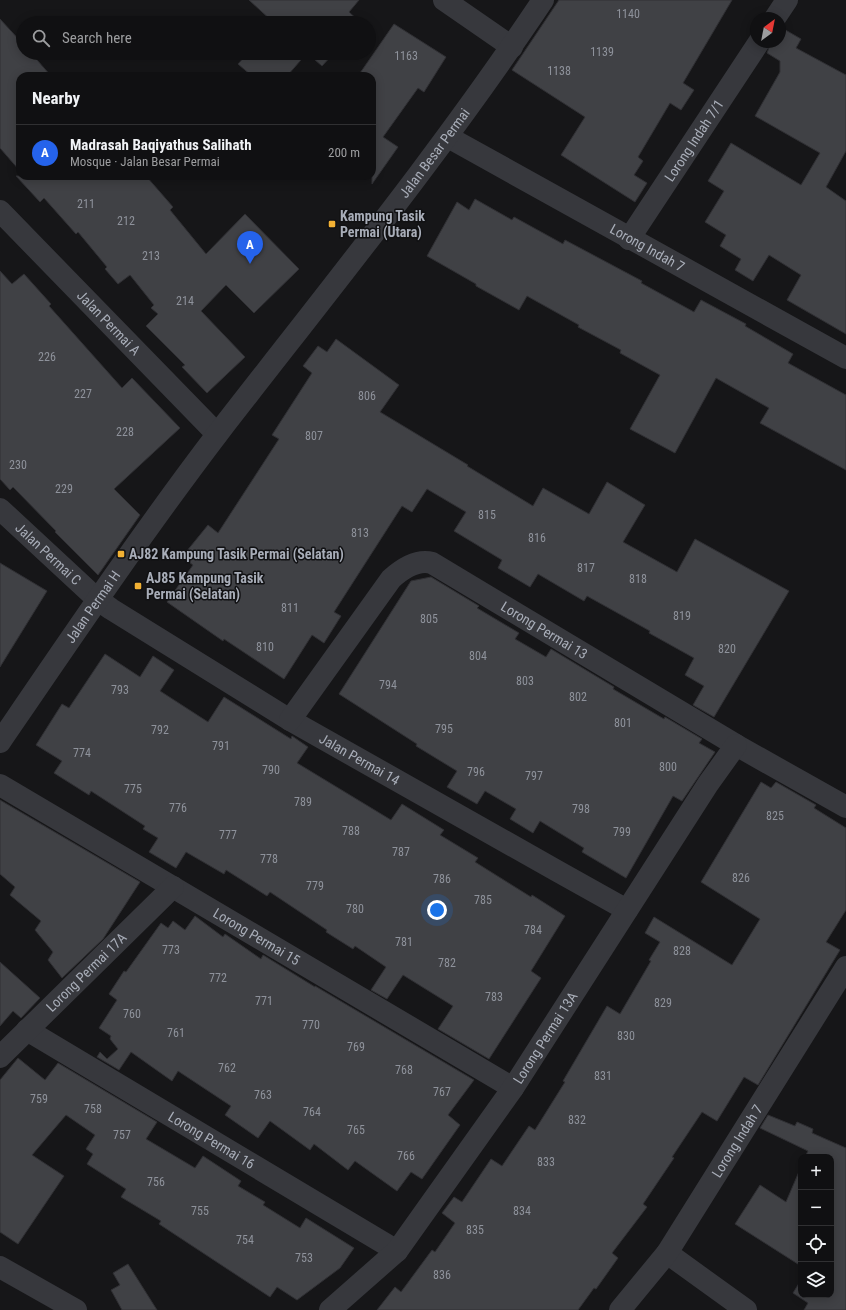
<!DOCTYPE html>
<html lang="en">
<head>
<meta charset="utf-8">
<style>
  :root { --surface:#101012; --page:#19191b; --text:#f1f3f6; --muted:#9c9d9f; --line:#303032; --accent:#2563eb }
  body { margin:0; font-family:"Roboto Condensed",sans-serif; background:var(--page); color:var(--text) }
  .controls { position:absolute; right:12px; bottom:12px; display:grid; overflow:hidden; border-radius:8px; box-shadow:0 2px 10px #0003 }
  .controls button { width:36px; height:36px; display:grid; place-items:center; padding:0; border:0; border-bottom:1px solid var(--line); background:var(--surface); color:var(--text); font:20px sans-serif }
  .compass { position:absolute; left:750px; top:12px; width:36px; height:36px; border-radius:50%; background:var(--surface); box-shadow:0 2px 10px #0003; rotate:32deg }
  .you { position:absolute; left:437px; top:910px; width:14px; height:14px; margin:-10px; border:3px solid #fff; border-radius:50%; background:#1a73e8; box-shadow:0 0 0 6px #1a73e833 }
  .badge { display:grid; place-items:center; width:26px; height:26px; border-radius:50%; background:var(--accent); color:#fff; font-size:13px; font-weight:700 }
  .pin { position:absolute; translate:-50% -33px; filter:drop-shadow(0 1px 2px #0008) }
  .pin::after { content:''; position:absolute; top:21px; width:14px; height:12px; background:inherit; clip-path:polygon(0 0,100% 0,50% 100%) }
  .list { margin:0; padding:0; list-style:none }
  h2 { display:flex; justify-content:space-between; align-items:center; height:52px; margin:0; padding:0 16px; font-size:17px }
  h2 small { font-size:13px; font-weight:400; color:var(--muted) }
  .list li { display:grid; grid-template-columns:26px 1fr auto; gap:12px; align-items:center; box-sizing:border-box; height:56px; padding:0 16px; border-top:1px solid var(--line) }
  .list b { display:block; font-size:15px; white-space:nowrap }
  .list p { margin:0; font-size:13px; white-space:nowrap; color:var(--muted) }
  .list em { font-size:13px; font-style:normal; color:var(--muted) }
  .icon { flex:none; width:22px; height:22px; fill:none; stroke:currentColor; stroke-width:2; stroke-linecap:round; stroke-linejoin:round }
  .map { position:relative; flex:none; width:846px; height:1310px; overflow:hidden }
  .search { position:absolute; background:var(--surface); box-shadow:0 2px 10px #0003; left:16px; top:16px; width:360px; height:44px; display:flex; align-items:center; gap:10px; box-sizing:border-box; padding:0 14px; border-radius:22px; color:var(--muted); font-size:15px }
  .panel { position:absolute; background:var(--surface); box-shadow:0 2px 10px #0003; left:16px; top:72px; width:360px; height:108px; border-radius:12px }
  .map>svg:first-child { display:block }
  .building { fill:#404145; stroke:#303034 }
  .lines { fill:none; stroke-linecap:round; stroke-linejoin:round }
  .minor { stroke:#37383d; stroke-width:22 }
  .poi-dot { fill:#f2b134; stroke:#111113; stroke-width:1.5 }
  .labels { text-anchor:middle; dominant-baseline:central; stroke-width:3; stroke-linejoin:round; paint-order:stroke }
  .number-label { font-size:12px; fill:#8e929b }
  .street-label { font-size:14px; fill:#a8adb8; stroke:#111113 }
  .poi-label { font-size:14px; font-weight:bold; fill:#a8adb8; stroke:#111113; text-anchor:start }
</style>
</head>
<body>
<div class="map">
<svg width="846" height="1310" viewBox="0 0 846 1310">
  <rect width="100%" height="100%" fill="#161618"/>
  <path class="building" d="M249,0H359L349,12L361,23H274Z
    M559,0H732L683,83L694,90L681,110L670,103L638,157L643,161L634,175L647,183L635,202L561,155L585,117L512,70Z
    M0,19L23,44V53H31L51,76H20V171L0,148Z
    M394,24L446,57L424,92L418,88L383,137L398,147L372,184V76H358Z
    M782,28L801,39L796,48L846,75V151L826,187L846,201V334L787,300L801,275L769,255L753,281L735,270L741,259L720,246L726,235L705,222L724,191L708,181L731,143L801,185L820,153L755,116L780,72V61L767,53L771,42H780V29Z
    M248,53H334L322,66L307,53L287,76H252L238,64Z
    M16,176H146L173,207L170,210L206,254L245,214L299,269L254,313L226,285L201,311L245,357L207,393L182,367L185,365L146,326L158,314L151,308L154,305L130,275L118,284L105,269L107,267L78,232L76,234L44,198L40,202Z
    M475,199L512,220L514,217L563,244L565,240L642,281L641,283L694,312L701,300L746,324L745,326L793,354L788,363L846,395V470L760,423L769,408L716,378L675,453L630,429L660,375L620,353L621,350L578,327L579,325L527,296L519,310L476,286V284L427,256L457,202L469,210Z
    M0,271L12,284L24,274L51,304L49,306L122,388L132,378L180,428L114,489L140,515L98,575L55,532L56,531L13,487L10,490L0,479Z
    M336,339L399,385L380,412L468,465L467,466L533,506L543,488L589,514L607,482L645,505L623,542L677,572L695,539L789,591L714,717L693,705L704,686L685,675L694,658L649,633L650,631L587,596L584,601L538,574L530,587L498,568L502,560L454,531L466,512L427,489L412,512L402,506L334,612L341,616L324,643L312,635L284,679L224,639L223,641L167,602L193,565L182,557L208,525L218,533L279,439L272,435L312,373L303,366L318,346L327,352Z
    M0,563L47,591L0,667Z
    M431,577L479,606L477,608L519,633L515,639L546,657L551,649L614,687L613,689L664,719L665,717L702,739L699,743L715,752L682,801L673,796L626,878L582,852L584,848L540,821L533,833L510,819L516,809L485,791L477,804L447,787L457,771L416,746L417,744L339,694L411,581Z
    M105,654L140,677L153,656L174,670L160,691L208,722L224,697L291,739L292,736L308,747L297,763L391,820L402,804L444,830L440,835L478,858L475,862L531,897L532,895L565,916L531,971L541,978L489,1059L438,1029L453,1006L403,975L387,999L371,990L386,967L355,946L353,949L326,932L327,930L270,892L267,896L226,870L224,874L186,852L176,868L149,852L158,838L143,829L145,826L91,791L89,795L54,773L62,761L36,745L62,704L69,708Z
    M761,782L771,788L776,782L816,805L814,808L846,828V910L826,942L840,950L758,1085L744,1077L717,1121L702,1112L672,1157L674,1158L643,1204L647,1207L612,1253L618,1258L596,1289L594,1288L578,1310H377L395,1287L401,1292L432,1250L435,1252L455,1223L442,1213L454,1197L462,1202L491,1159L502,1166L529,1126L535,1130L565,1082L563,1081L607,1006L620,1014L651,961L649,960L660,942L645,933L654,917L732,965L760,919L701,882Z
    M0,800L140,882L103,939L62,978L48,960L53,952L35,930L41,921L10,895L15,887L0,874Z
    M195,916L223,937L225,934L261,959L263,955L315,987V986L474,1080L448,1115L460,1125L422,1179L411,1172L397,1191L355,1161L348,1170L314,1144L310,1150L270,1121L258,1138L225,1115L231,1106L178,1071L172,1081L131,1052L119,1070L97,1057L100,1052L107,1059L118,1049L110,1039L111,1036L99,1028L117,1000L109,994L124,971L126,972L161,923L168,928L173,921L185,930Z
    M0,962L40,998L21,1018L13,1011L0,1026Z
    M18,1058L45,1080L58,1063L157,1122L146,1139L195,1168L203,1156L241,1181L238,1186L265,1202L263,1205L300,1228L306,1218L354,1248L340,1268L297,1300L277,1287L270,1297L159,1224L161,1221L121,1197L126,1189L87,1164L93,1154L86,1149L95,1135L66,1115L32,1155L64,1176L18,1244L0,1232V1080Z
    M768,1115L795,1126L797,1122L813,1129L812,1133L846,1148V1310H804L808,1303L793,1293L801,1280V1295H831V1157H805L808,1151L760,1128Z
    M801,1167V1266L735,1224L760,1185L786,1202Z
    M128,1264L157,1310H122L111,1290L120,1285L113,1273Z"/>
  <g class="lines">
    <g class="minor">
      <path d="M444,0L512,47"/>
      <path d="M775,18L787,0"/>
      <path id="s1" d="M448,137L846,358"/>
      <path id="s2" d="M0,211L217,434"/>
      <path id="s3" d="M629,239L759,42"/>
      <path id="s4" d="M0,509L97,599L111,609L290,720L559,872L627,910"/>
      <path id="s5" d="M290,720L391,579C401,570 417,559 432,563L736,745L846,807"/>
      <path id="s6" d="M0,742C71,638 142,533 219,432C329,290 443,150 543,0"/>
      <path id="s7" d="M0,785L513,1088"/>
      <path id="s8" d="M27,1030L397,1251"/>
      <path id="s9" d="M0,1057L173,887"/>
      <path d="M667,1253L746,1310"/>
      <path d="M0,1267L76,1310"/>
      <path id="s10" d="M330,1310L397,1251L513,1088L708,784L736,745"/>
      <path id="s11" d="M620,1310L667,1253L846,967"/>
    </g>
  </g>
  <g class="poi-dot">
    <rect x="328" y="220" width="8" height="8" rx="2"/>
    <rect x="117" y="550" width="8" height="8" rx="2"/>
    <rect x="134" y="582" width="8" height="8" rx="2"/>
  </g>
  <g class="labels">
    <g class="number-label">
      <text x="628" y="14">1140</text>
      <text x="602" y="52">1139</text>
      <text x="406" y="56">1163</text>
      <text x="559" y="71">1138</text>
      <text x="86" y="204">211</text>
      <text x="126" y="221">212</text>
      <text x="151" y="256">213</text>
      <text x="185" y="301">214</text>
      <text x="47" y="357">226</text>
      <text x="83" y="394">227</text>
      <text x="367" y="396">806</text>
      <text x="125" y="432">228</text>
      <text x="314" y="436">807</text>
      <text x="18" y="465">230</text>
      <text x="64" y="489">229</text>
      <text x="487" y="515">815</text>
      <text x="360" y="533">813</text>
      <text x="537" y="538">816</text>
      <text x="586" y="568">817</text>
      <text x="638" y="579">818</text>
      <text x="290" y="608">811</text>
      <text x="682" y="616">819</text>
      <text x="429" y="619">805</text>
      <text x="265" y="647">810</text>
      <text x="727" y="649">820</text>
      <text x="478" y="656">804</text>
      <text x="525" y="681">803</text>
      <text x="388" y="685">794</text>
      <text x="120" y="690">793</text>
      <text x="578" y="697">802</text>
      <text x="623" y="723">801</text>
      <text x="444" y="729">795</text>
      <text x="160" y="730">792</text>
      <text x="221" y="746">791</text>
      <text x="82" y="753">774</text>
      <text x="668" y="767">800</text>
      <text x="271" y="770">790</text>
      <text x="476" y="772">796</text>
      <text x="534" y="776">797</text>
      <text x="133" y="789">775</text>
      <text x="303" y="802">789</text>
      <text x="178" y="808">776</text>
      <text x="581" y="809">798</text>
      <text x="775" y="816">825</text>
      <text x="351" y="831">788</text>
      <text x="622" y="832">799</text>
      <text x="228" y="835">777</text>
      <text x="401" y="852">787</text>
      <text x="269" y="859">778</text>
      <text x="741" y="878">826</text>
      <text x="442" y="879">786</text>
      <text x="315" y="886">779</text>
      <text x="483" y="900">785</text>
      <text x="355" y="909">780</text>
      <text x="533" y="930">784</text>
      <text x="404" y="942">781</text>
      <text x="171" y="950">773</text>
      <text x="682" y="951">828</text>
      <text x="447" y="963">782</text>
      <text x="218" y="978">772</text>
      <text x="494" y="997">783</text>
      <text x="264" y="1001">771</text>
      <text x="663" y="1003">829</text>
      <text x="132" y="1014">760</text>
      <text x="311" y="1025">770</text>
      <text x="176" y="1033">761</text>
      <text x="626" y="1036">830</text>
      <text x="356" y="1047">769</text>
      <text x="227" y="1068">762</text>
      <text x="404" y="1070">768</text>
      <text x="603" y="1076">831</text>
      <text x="442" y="1092">767</text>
      <text x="263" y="1095">763</text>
      <text x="39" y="1099">759</text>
      <text x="93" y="1109">758</text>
      <text x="312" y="1112">764</text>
      <text x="577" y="1120">832</text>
      <text x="356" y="1130">765</text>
      <text x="122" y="1135">757</text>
      <text x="406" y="1156">766</text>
      <text x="546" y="1162">833</text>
      <text x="156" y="1182">756</text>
      <text x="200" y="1211">755</text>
      <text x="522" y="1211">834</text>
      <text x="475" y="1230">835</text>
      <text x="245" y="1240">754</text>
      <text x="304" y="1258">753</text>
      <text x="442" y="1275">836</text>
    </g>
    <g class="street-label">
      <text stroke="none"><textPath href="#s3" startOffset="118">Lorong Indah 7/1</textPath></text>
      <text stroke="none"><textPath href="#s6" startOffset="732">Jalan Besar Permai</textPath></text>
      <text stroke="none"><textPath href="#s1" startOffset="228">Lorong Indah 7</textPath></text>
      <text stroke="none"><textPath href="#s2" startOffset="156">Jalan Permai A</textPath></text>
      <text stroke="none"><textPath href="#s4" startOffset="66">Jalan Permai C</textPath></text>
      <text stroke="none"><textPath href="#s6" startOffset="164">Jalan Permai H</textPath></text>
      <text stroke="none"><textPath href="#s5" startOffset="350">Lorong Permai 13</textPath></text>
      <text stroke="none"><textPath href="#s4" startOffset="440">Jalan Permai 14</textPath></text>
      <text stroke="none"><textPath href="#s7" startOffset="298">Lorong Permai 15</textPath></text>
      <text stroke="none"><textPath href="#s9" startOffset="121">Lorong Permai 17A</textPath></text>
      <text stroke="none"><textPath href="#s10" startOffset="349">Lorong Permai 13A</textPath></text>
      <text stroke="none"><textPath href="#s8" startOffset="215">Lorong Permai 16</textPath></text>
      <text stroke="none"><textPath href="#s11" startOffset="206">Lorong Indah 7</textPath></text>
    </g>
    <g class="poi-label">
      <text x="340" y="216">Kampung Tasik<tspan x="340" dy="16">Permai (Utara)</tspan></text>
      <text x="129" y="554">AJ82 Kampung Tasik Permai (Selatan)</text>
      <text x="146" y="578">AJ85 Kampung Tasik<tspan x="146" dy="16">Permai (Selatan)</tspan></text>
    </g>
  </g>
</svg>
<div class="controls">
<button>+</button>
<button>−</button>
<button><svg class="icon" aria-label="locate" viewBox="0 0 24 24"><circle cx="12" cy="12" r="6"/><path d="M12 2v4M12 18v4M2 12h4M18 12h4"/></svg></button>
<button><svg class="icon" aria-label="layers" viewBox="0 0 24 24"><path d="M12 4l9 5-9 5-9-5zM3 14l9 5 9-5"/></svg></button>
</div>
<svg class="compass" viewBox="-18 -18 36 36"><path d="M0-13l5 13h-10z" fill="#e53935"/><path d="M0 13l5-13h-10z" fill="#9c9d9f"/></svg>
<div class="you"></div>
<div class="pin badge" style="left:250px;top:264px">A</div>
<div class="search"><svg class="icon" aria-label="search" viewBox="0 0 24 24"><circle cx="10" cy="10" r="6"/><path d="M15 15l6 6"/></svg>Search here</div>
<section class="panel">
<h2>Nearby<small></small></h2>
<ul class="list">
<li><span class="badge">A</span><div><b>Madrasah Baqiyathus Salihath</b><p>Mosque · Jalan Besar Permai</p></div><em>200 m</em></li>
</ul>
</section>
</div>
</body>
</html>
